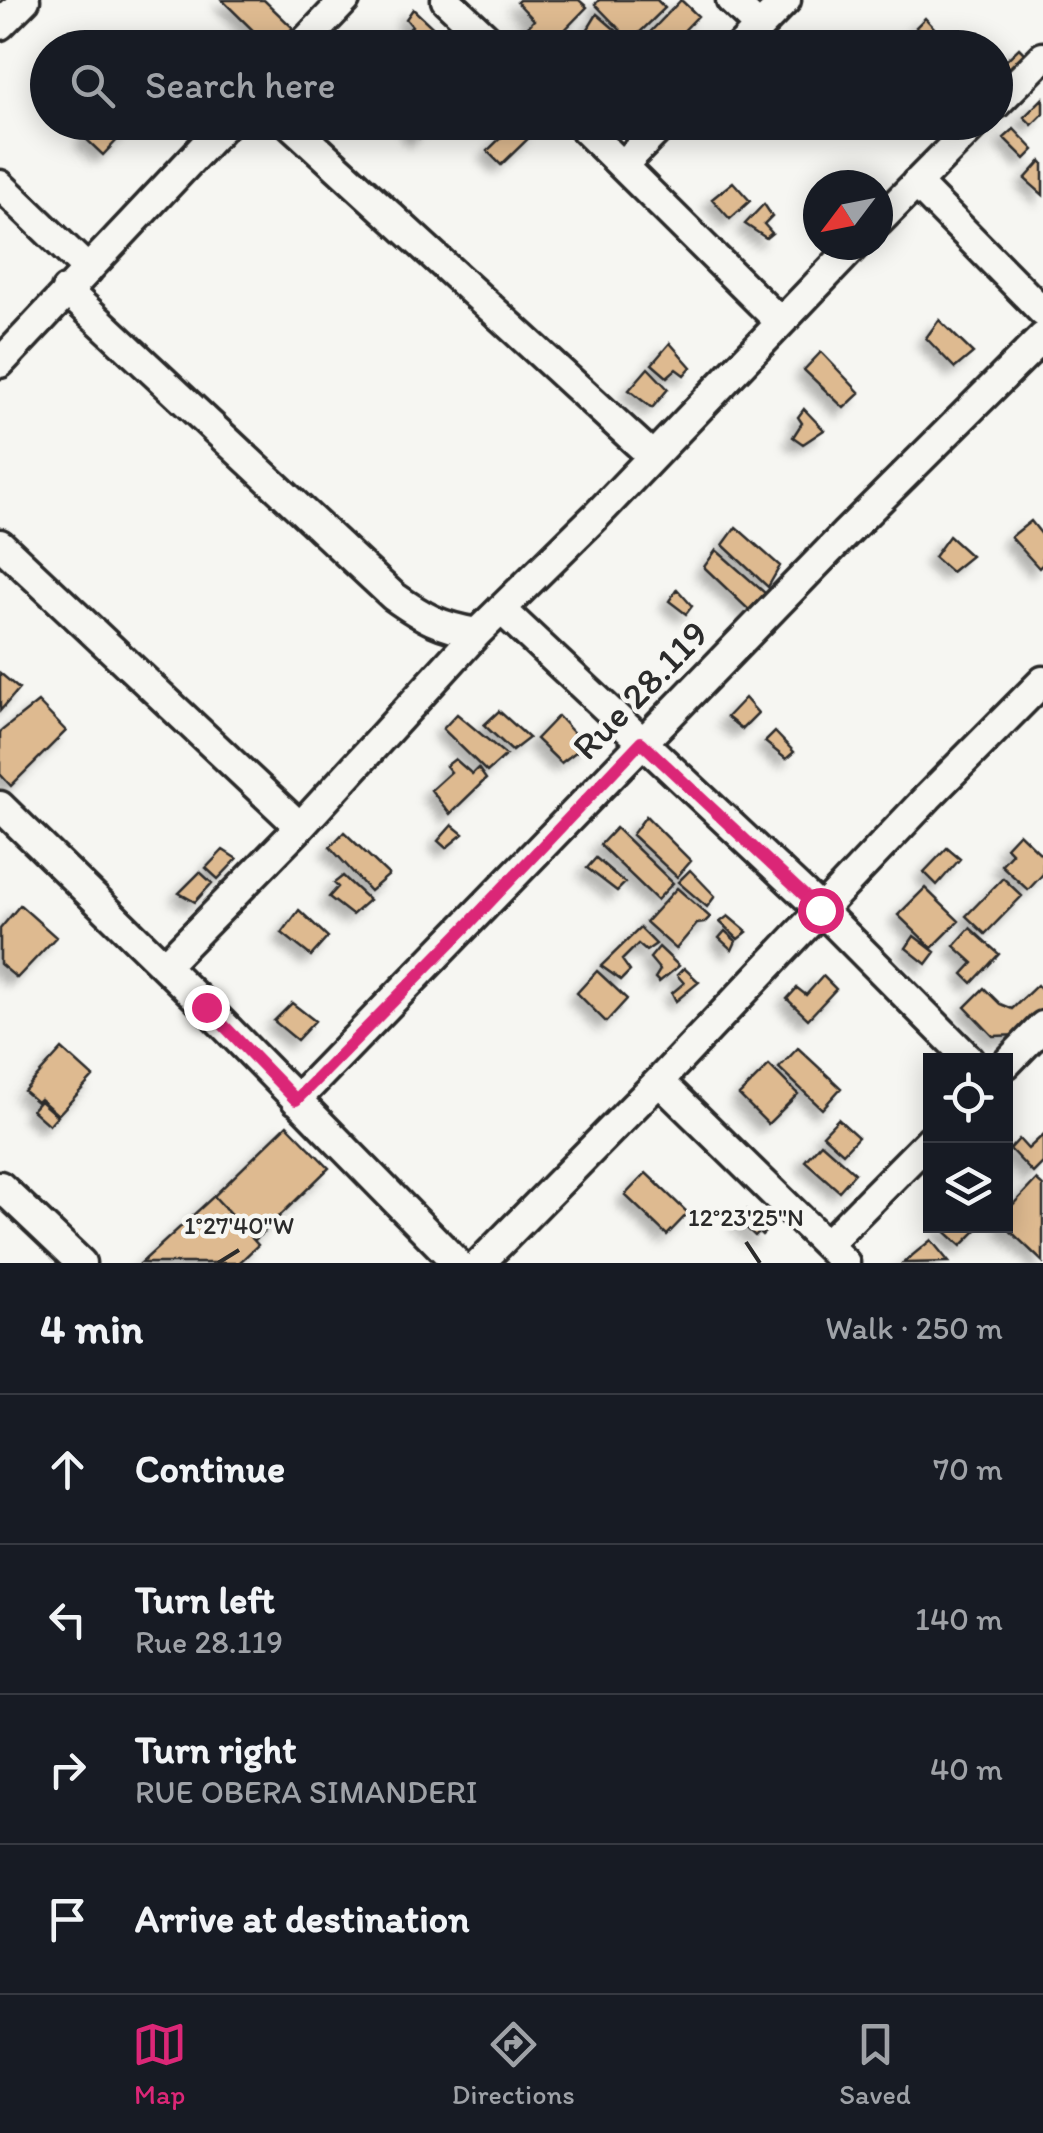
<!DOCTYPE html>
<html lang="en">
<head>
<meta charset="utf-8">
<style>
  :root { --surface:#171b24; --page:#20242c; --text:#f1f3f6; --muted:#9ea1a6; --line:#363941; --accent:#db2777 }
  body { margin:0; font-family:Itim,sans-serif; background:var(--page); color:var(--text) }
  .controls { position:absolute; right:30px; bottom:30px; display:grid; overflow:hidden; border-radius:0px; box-shadow:0 5px 25px #0003 }
  .controls button { width:90px; height:90px; display:grid; place-items:center; padding:0; border:0; border-bottom:2px solid var(--line); background:var(--surface); color:var(--text); font:50px sans-serif }
  .compass { position:absolute; left:803px; top:170px; width:90px; height:90px; border-radius:50%; background:var(--surface); box-shadow:0 5px 25px #0003; rotate:238deg }
  .stop { position:absolute; width:30px; height:30px; margin:-22px; border:8px solid #db2777; border-radius:50%; background:#fff }
  .stop.end { background:#db2777; border-color:#fff; box-shadow:0 2px 10px #0008 }
  .list { margin:0; padding:0; list-style:none }
  h2 { display:flex; justify-content:space-between; align-items:center; height:130px; margin:0; padding:0 40px; font-size:42px }
  h2 small { font-size:32px; font-weight:400; color:var(--muted) }
  .list li { display:grid; grid-template-columns:65px 1fr auto; gap:30px; align-items:center; box-sizing:border-box; height:150px; padding:0 40px; border-top:2px solid var(--line) }
  .list b { display:block; font-size:38px; white-space:nowrap }
  .list p { margin:0; font-size:32px; white-space:nowrap; color:var(--muted) }
  .list em { font-size:32px; font-style:normal; color:var(--muted) }
  .icon { flex:none; width:55px; height:55px; fill:none; stroke:currentColor; stroke-width:2; stroke-linecap:round; stroke-linejoin:round }
  .map { position:relative; flex:none; width:1043px; height:1263px; overflow:hidden }
  .search { position:absolute; background:var(--surface); box-shadow:0 5px 25px #0003; left:30px; right:30px; top:30px; height:110px; display:flex; align-items:center; gap:25px; box-sizing:border-box; padding:0 35px; border-radius:55px; color:var(--muted); font-size:38px }
  .sheet { height:730px; background:var(--surface) }
  nav { display:flex; justify-content:space-around; align-items:center; box-sizing:border-box; height:140px; border-top:2px solid var(--line); background:var(--surface); font-size:28px; color:var(--muted) }
  nav a { display:grid; justify-items:center; gap:5px }
  nav .on { color:var(--accent) }
  .map>svg:first-child { display:block }
  .building { fill:#deba90; stroke:#2b2b2b; stroke-width:2.5; filter:url(#shadow) }
  .lines { fill:none; stroke-linecap:round; stroke-linejoin:round }
  .minor-casing { stroke:#2b2b2b; stroke-width:35 }
  .minor { stroke:#f6f6f2; stroke-width:28 }
  .route { stroke:#db2777; stroke-width:12 }
  .ticks { fill:none; stroke:#2b2b2b; stroke-width:4 }
  .labels { text-anchor:middle; dominant-baseline:central; stroke-width:9; stroke-linejoin:round; paint-order:stroke }
  .street-label { font-size:38px; fill:#2b2b2b; stroke:#f6f6f2 }
  .ticks-label { font-size:25px; text-anchor:middle; fill:#2b2b2b; stroke:#f6f6f2; stroke-width:9; stroke-linejoin:round; paint-order:stroke }
</style>
</head>
<body>
<div class="map">
<svg width="1043" height="1263" viewBox="0 0 1043 1263">
  <defs>
    <filter id="shadow"><feDropShadow dx="-8" dy="8" stdDeviation="5" flood-color="#0004"/></filter>
  </defs>
  <rect width="100%" height="100%" fill="#f6f6f2"/>
  <filter id="ink" filterUnits="userSpaceOnUse"><feTurbulence type="fractalNoise" baseFrequency=".01" numOctaves="2"/><feDisplacementMap in="SourceGraphic" scale="20" xChannelSelector="R" yChannelSelector="G"/><feConvolveMatrix kernelMatrix="1 2 1 2 8 2 1 2 1" color-interpolation-filters="sRGB"/></filter>
  <g filter="url(#ink)">
    <path class="building" d="M222,0H264L293,28L271,48Z
      M519,0H579L587,7L548,47L528,27L534,20L517,2Z
      M599,0H657L665,8L631,41L595,4Z
      M681,0L698,16L667,48H635Z
      M413,9L442,36L430,48H392L412,26L406,19Z
      M597,14L633,45L595,48L583,37Z
      M925,18L953,48H936L916,27Z
      M1019,48L1027,56L1004,79L996,70Z
      M1043,98V114L1032,125L1024,117Z
      M99,122H134L103,155L84,137Z
      M408,122H431L419,138L411,132L413,128Z
      M517,122H522L533,134L501,165L487,151Z
      M1014,129L1034,150L1025,159L1004,138Z
      M1041,161L1043,163V195L1025,179Z
      M733,182L750,201L730,219L712,199Z
      M764,204L772,216L764,224L772,233L766,238L745,224Z
      M939,320L973,353L955,368L926,338Z
      M670,343L691,367L684,375L676,369L667,377L652,364Z
      M821,352L860,393L844,408L804,370Z
      M648,368L668,389L652,408L629,390Z
      M804,409L824,430L803,444L793,437L802,423L798,417Z
      M1031,521L1043,536V564L1039,568L1011,537Z
      M736,527L780,566L768,587L723,545Z
      M949,536L971,556L951,572L934,557Z
      M716,550L765,593L749,610L704,567Z
      M677,589L692,606L686,614L669,601Z
      M0,673L19,689L0,711Z
      M745,698L758,713L742,729L727,717Z
      M38,702L66,731L11,786L0,774V732Z
      M499,711L529,738L512,751L484,725Z
      M457,714L506,755L487,772L443,729Z
      M558,716L585,745L561,763L536,739Z
      M775,732L794,752L786,759L765,742Z
      M455,759L472,774L478,768L486,779L450,814L431,790L451,772L446,766Z
      M646,816L691,861L677,877L632,835Z
      M452,825L463,834L446,848L438,841Z
      M616,828L673,883L657,900L600,845Z
      M344,832L389,875L370,891L330,847Z
      M1019,833L1043,856V874L1028,890L1001,865L1012,853L1006,847Z
      M947,848L960,859L937,885L924,872Z
      M223,850L237,859L218,879L206,868Z
      M596,858L625,883L617,891L587,868Z
      M690,870L715,896L707,907L678,882Z
      M200,872L212,883L195,902L179,893Z
      M343,876L369,900L352,915L329,897L338,887L334,883Z
      M1003,878L1022,896L985,934L966,916Z
      M677,888L710,917L704,923L697,924L676,949L646,922Z
      M925,888L959,921L932,948L898,915Z
      M20,905L56,937L17,978L0,964V929Z
      M299,910L328,937L311,956L282,933Z
      M728,916L747,932L738,939L720,922Z
      M640,928L656,944L646,951L638,944L622,960L630,971L621,980L601,966Z
      M970,928L999,954L972,983L963,974L973,963L954,946Z
      M725,931L736,941L732,950L719,938Z
      M914,936L935,952L926,964L906,948Z
      M659,947L679,966L659,982L655,978L660,970L650,958Z
      M684,968L699,982L676,1001L672,993L684,983L677,975Z
      M597,971L627,999L606,1022L577,993Z
      M823,976L836,989L808,1019L787,999L797,988L806,995Z
      M1037,985L1043,992V1014L1021,1035L993,1036L965,1007L984,988L1000,1004L1012,1009Z
      M292,1003L315,1021L297,1040L274,1021Z
      M798,1048L841,1088L822,1109L779,1068Z
      M62,1049L93,1077L58,1115L40,1099L37,1102L24,1091Z
      M769,1065L798,1094L768,1124L739,1095Z
      M40,1101L57,1116L49,1125L32,1110Z
      M838,1119L858,1137L843,1153L823,1135Z
      M287,1125L329,1168L255,1240L214,1196Z
      M1043,1135V1163L1033,1173L1010,1149L1019,1139L1028,1149Z
      M821,1143L855,1173L839,1191L805,1161Z
      M646,1173L688,1213L667,1235L625,1195Z
      M1036,1180L1043,1186V1262L1005,1226L1006,1212Z
      M214,1196L258,1245L239,1263H141Z
      M747,1210L763,1225L760,1228L765,1232L762,1235L759,1232L755,1236L738,1220Z
      M939,1226H981L961,1246Z
      M931,1240L949,1262L904,1263H903Z"/>
    <g class="lines">
      <g class="minor-casing">
        <path id="minor" d="M446,0L497,48
          M731,0L759,27
          M0,25L25,0
          M299,48L345,0
          M739,48L786,0
          M996,104L1043,57
          M288,122L652,456
          M578,122L780,322
          M623,165L665,122
          M916,183L1043,312
          M0,185L88,270
          M878,222L977,122
          M66,290L393,596C424,618 440,627 477,633
          M0,363L227,122
          M0,544L300,827
          M501,609L821,910L970,1060
          M0,806L206,1007L457,1263
          M164,966L300,827L477,633L595,517L855,245
          M1006,1064L1043,1026
          M659,1081L845,1263
          M296,1100L845,534L1043,337
          M0,1186L81,1263
          M827,1244L930,1140
          M480,1263L659,1081L928,797L1043,681"/>
      </g>
      <use href="#minor" class="minor"/>
    </g>
  </g>
  <g class="lines" filter="url(#ink)">
    <path class="route" d="M206,1007L296,1100L465,928L641,742L820,910"/>
  </g>
  <path class="ticks" d="M746,1242L760,1263M218,1263L239,1250"/>
  <g class="labels">
    <g class="street-label">
      <text transform="translate(640 690) rotate(-46)">Rue 28.119</text>
    </g>
  </g>
  <g class="ticks-label">
    <text x="746" y="1226">12°23'25"N</text>
    <text x="239" y="1234">1°27'40"W</text>
  </g>
</svg>
<div class="controls">
<button><svg class="icon" aria-label="locate" viewBox="0 0 24 24"><circle cx="12" cy="12" r="6"/><path d="M12 2v4M12 18v4M2 12h4M18 12h4"/></svg></button>
<button><svg class="icon" aria-label="layers" viewBox="0 0 24 24"><path d="M12 4l9 5-9 5-9-5zM3 14l9 5 9-5"/></svg></button>
</div>
<svg class="compass" viewBox="-18 -18 36 36"><path d="M0-13l5 13h-10z" fill="#e53935"/><path d="M0 13l5-13h-10z" fill="#9ea1a6"/></svg>
<div class="stop" style="left:820px;top:910px"></div>
<div class="stop end" style="left:206px;top:1007px"></div>
<div class="search"><svg class="icon" aria-label="search" viewBox="0 0 24 24"><circle cx="10" cy="10" r="6"/><path d="M15 15l6 6"/></svg>Search here</div>
</div>
<section class="sheet">
<h2>4 min<small>Walk · 250 m</small></h2>
<ul class="list">
<li><svg class="icon" aria-label="ahead" viewBox="0 0 24 24"><path d="M12 20V5M6 11l6-6 6 6"/></svg><div><b>Continue</b></div><em>70 m</em></li>
<li><svg class="icon" aria-label="left" viewBox="0 0 24 24"><path d="M17 20v-9H6M10 6l-5 5 5 5"/></svg><div><b>Turn left</b><p>Rue 28.119</p></div><em>140 m</em></li>
<li><svg class="icon" aria-label="right" viewBox="0 0 24 24"><path d="M7 20v-9h11M14 6l5 5-5 5"/></svg><div><b>Turn right</b><p>RUE OBERA SIMANDERI</p></div><em>40 m</em></li>
<li><svg class="icon" aria-label="arrive" viewBox="0 0 24 24"><path d="M6 21V4h12l-3 4 3 4H6"/></svg><div><b>Arrive at destination</b></div></li>
</ul>
</section>
<nav>
<a class="on"><svg class="icon" aria-label="map" viewBox="0 0 24 24"><path d="M3 6l6-2 6 2 6-2v14l-6 2-6-2-6 2zM9 4v14M15 6v14"/></svg>Map</a>
<a><svg class="icon" aria-label="directions" viewBox="0 0 24 24"><path d="M12 3l9 9-9 9-9-9zM9 14v-3h6M13 9l2 2-2 2"/></svg>Directions</a>
<a><svg class="icon" aria-label="saved" viewBox="0 0 24 24"><path d="M7 4h10v16l-5-4-5 4z"/></svg>Saved</a>
</nav>
</body>
</html>
